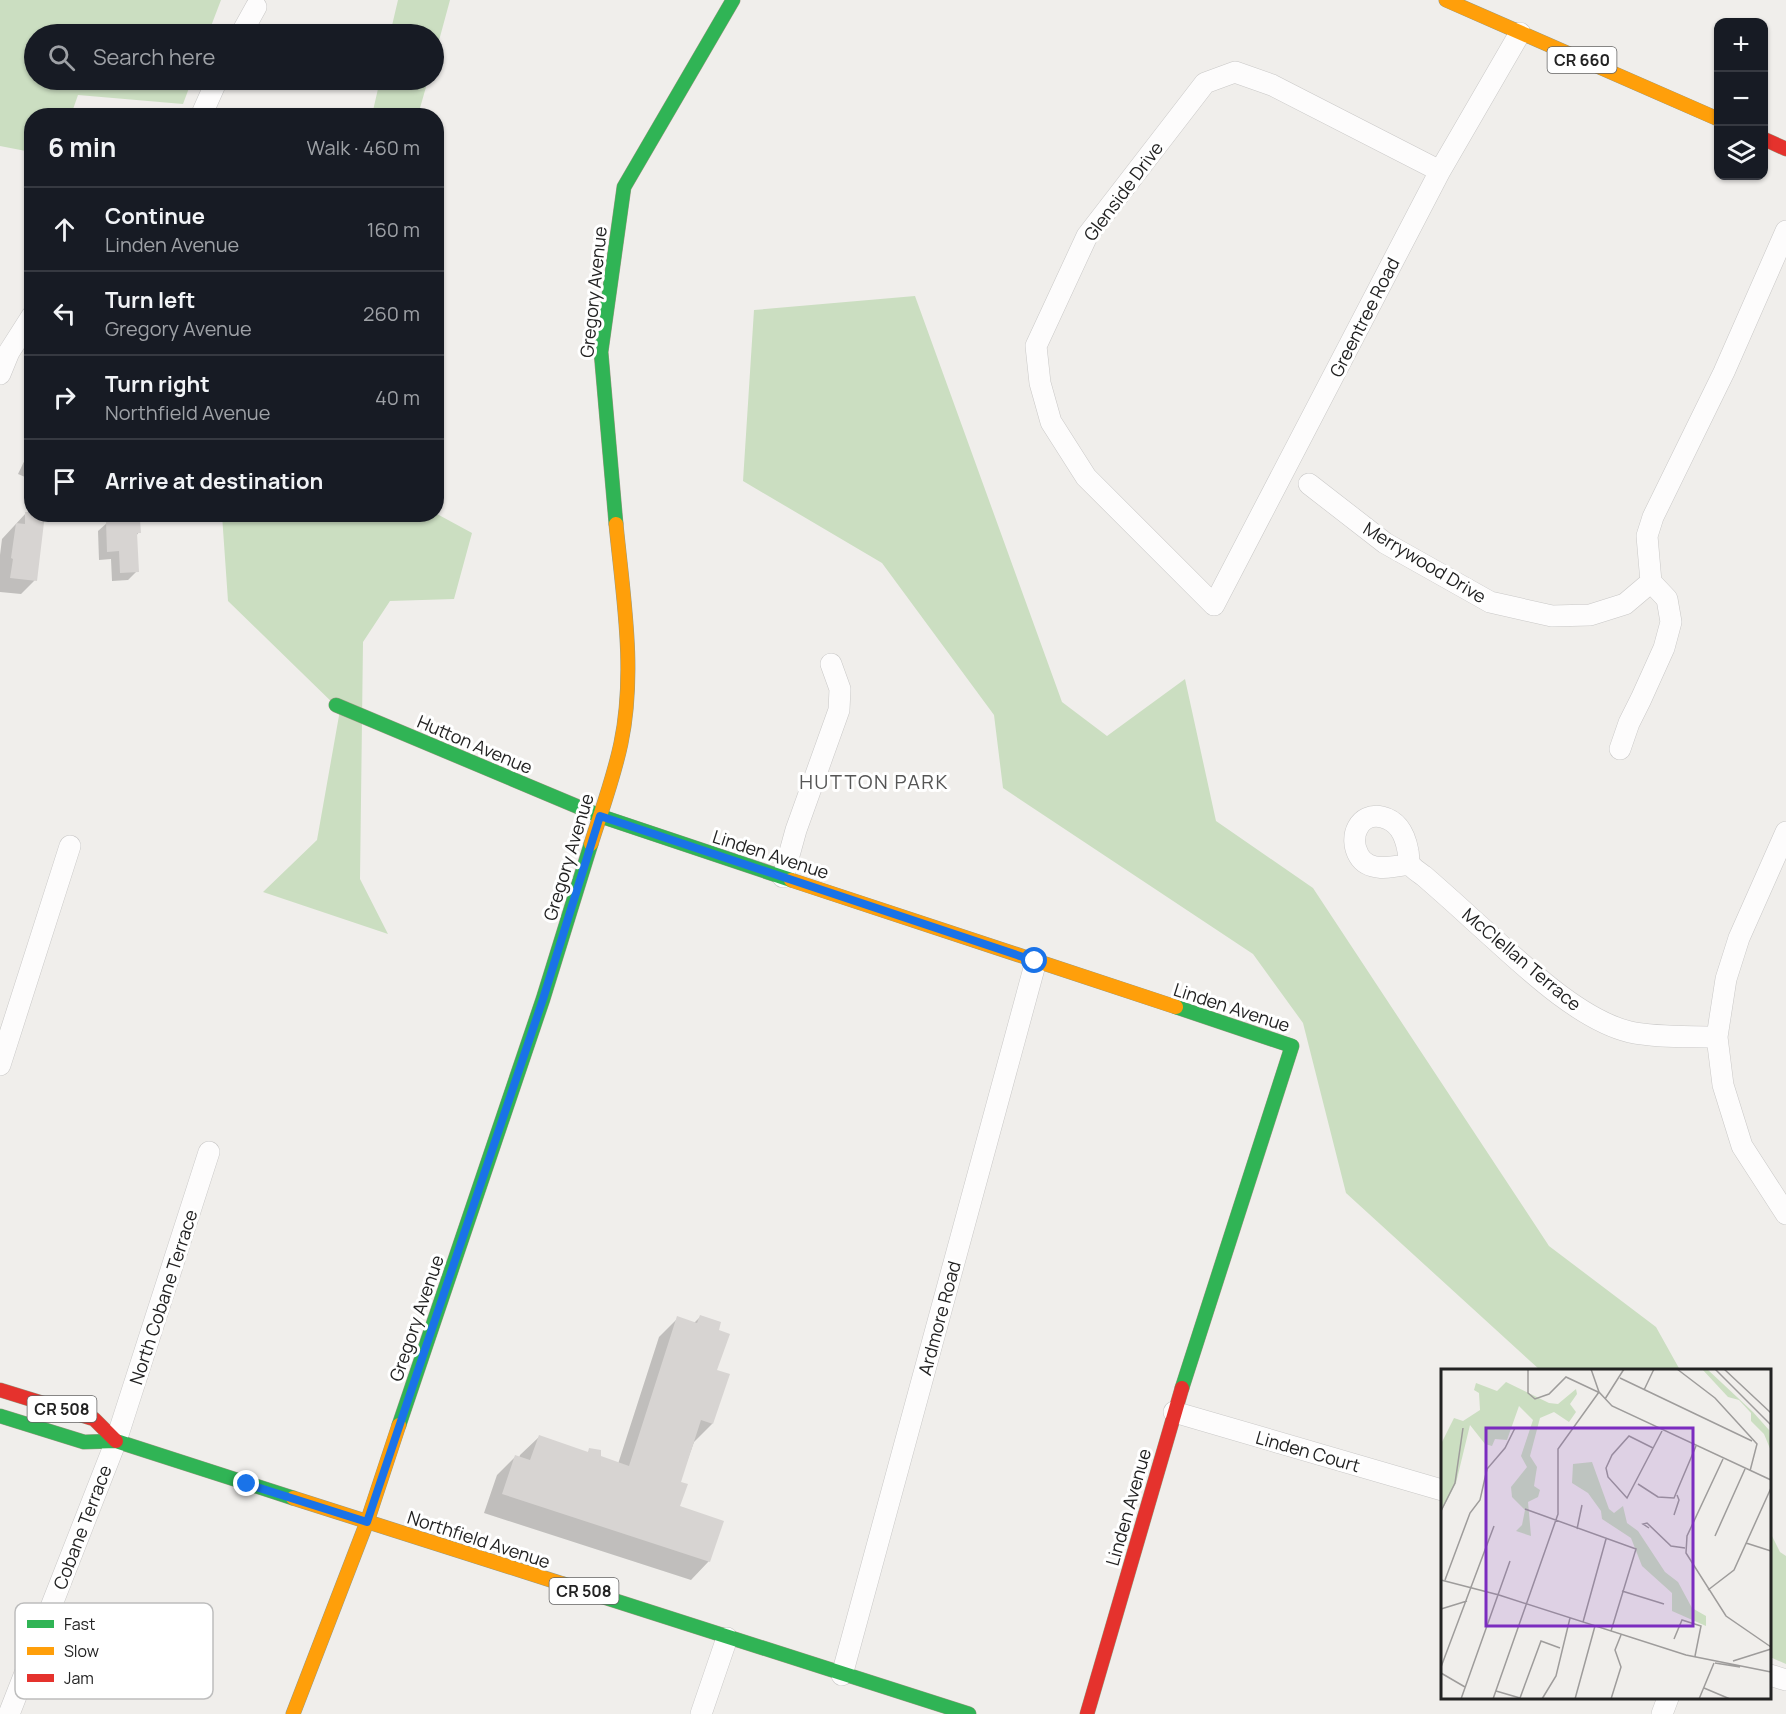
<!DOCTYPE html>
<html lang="en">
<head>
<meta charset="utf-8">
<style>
  :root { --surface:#171b24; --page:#20242c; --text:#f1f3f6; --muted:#9ea1a6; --line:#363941 }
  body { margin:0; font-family:Manrope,sans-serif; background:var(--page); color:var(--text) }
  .controls { position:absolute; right:18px; top:18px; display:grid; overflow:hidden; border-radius:12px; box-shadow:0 2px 4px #0004 }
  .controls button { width:54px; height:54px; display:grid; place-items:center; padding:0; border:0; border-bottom:2px solid var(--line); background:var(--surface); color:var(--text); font:30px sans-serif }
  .stop { position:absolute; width:18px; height:18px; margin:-14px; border:4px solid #1a73e8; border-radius:50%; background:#fff }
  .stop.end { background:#1a73e8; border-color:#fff; box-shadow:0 2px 6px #0008 }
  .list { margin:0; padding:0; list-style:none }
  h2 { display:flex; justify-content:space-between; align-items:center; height:78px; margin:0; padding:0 24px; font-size:26px }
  h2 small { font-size:20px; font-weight:400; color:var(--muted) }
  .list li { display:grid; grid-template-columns:39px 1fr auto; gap:18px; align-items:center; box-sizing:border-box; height:84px; padding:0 24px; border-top:2px solid var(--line) }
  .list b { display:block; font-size:22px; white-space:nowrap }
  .list p { margin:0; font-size:20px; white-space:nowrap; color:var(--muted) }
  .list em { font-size:20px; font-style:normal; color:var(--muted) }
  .icon { flex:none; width:33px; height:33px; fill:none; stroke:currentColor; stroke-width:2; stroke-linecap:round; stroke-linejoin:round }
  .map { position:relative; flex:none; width:1786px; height:1714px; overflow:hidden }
  .search { position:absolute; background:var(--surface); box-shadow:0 2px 4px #0004; left:24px; top:24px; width:420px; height:66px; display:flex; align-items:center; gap:15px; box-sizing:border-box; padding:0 21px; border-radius:33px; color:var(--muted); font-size:22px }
  .panel { position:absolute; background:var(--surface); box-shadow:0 2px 4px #0004; left:24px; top:108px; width:420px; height:414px; border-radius:24px }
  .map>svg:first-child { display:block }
  .forest { fill:#cbdec1 }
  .shadow { fill:#0003 }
  .building { fill:#d7d4d2 }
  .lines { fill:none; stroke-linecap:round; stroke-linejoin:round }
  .street-casing { stroke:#c9c8c7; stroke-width:22 }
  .fast-casing { stroke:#999a82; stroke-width:15 }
  .slow-casing { stroke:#999a82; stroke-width:15 }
  .jam-casing { stroke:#999a82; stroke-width:15 }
  .street { stroke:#fdfcfc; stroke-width:21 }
  .fast { stroke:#30b455; stroke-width:14 }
  .slow { stroke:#ff9f0a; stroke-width:14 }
  .jam { stroke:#e5322d; stroke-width:14 }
  .route { stroke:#1a73e8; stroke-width:8 }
  .labels { text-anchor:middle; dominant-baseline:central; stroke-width:6; stroke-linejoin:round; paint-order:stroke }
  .shield { fill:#fff; stroke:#646464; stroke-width:1.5 }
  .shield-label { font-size:16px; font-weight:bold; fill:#222 }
  .street-label { font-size:18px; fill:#222; stroke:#fff }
  .neighbourhood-label { font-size:20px; letter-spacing:1.5px; fill:#555; stroke:#fff }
  .inset-road { fill:none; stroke:#9e9c9b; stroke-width:1.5 }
  .view { fill:#7b2cbf; fill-opacity:0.15; stroke:#7b2cbf; stroke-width:3 }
  .inset-edge { fill:none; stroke:#222; stroke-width:3 }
  .key { fill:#fff; stroke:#bdbdbd; stroke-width:1.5 }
  .key-label { font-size:16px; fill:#222 }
</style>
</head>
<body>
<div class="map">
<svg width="1786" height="1714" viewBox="0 0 1786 1714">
  <rect width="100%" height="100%" fill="#f0eeeb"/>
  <path class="forest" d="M0,0H221L208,34H34V80H192L183,104L78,95L71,115L32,116L31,152L0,146Z
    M398,0H450L434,59V34H390Z
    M380,80H428L418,115H372Z
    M915,296L1062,702L1107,736L1185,679L1216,821L1313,888L1549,1246L1656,1327L1680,1370H1540L1346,1193L1303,1023L1253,954L1003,788L994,715L882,563L743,481L754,310Z
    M437,514L472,533L454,599L390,601L363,642L360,879L388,934L263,892L317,840L340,710L228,601L222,515Z
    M1770,1532L1780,1552L1786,1556V1664L1770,1657Z"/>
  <path class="shadow" d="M32,445V480L18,474Z
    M26,513L35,580L21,594L0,592V555L2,539Z
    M107,523L139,532L136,536L137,571L128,580L112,581L111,559L99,560L98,531Z
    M700,1317L715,1371L712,1424L694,1442L679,1483V1507L709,1561L691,1580L484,1513L497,1475L515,1457L519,1458L520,1455L539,1437L587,1453L590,1450L599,1457L618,1464L659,1337L678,1318L694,1323Z"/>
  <path class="building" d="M25,512H32V514H45L37,581L10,578L13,559L11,558L16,523L25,524Z
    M140,520L141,533H137L139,572L120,573L119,551L107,552L106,521Z
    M700,1315L721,1322L719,1330L730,1334L717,1370L730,1374L713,1424L701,1420L681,1482L688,1484L680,1506L724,1521L710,1562L502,1494L515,1455L530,1460L539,1435L588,1452L589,1448L601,1450V1456L629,1466L677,1316L697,1323Z"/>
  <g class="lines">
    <g class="street-casing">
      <path id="street" d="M241,34L256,7
        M201,116L217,80
        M1440,171L1272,85L1235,72L1205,83L1087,236L1036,346L1040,383L1051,422L1086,477L1214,605L1440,171L1520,33
        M0,374L9,352L32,316
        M1309,484L1385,543L1490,602L1552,616L1590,615L1625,604L1651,582L1647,536L1653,517L1724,372L1786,231
        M1620,749L1629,723L1641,699L1664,648L1671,622L1667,599L1651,582
        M1786,832L1739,938L1726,979L1717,1037L1723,1085L1742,1146L1786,1214
        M1410,864C1394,867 1369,873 1359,856C1348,837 1359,812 1382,817C1399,821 1405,835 1408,851C1409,854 1408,861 1410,864C1413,869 1420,873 1424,876C1440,890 1456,904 1472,919C1514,956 1575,1019 1630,1032C1658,1038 1688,1036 1717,1037
        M783,877L796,830L839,710L840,689L831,664
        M0,1065L70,846
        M1174,1412L1442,1490
        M842,1675L1036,961
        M1770,1675L1786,1680
        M9,1714L116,1441L209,1152
        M701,1714L727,1638
        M1662,1714L1668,1698"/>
    </g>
    <g class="fast-casing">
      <path id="fast" d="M616,524L601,352L624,187L733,0
        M336,705L600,816L791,880
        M1176,1007L1292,1046L1182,1388
        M0,1416L84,1442L116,1441L293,1498
        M399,1425L543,999L591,844
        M563,1584L969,1714"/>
    </g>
    <g class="slow-casing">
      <path id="slow" d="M1446,0L1718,119
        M591,844C601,812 614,777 621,743C636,671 623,596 616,524
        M791,880L1176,1007
        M293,1498L563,1584
        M293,1714L367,1522L399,1425"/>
    </g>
    <g class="jam-casing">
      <path id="jam" d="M1764,139L1786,149
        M0,1390L94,1419L116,1441
        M1087,1714L1182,1388"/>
    </g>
    <use href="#street" class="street"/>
    <use href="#fast" class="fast"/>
    <use href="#slow" class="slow"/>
    <use href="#jam" class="jam"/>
  </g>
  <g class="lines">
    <path class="route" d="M247,1484L367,1522L543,999L600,816L1035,961"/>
  </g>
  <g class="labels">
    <g class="shield">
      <rect x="1547.5" y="47" width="69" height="26" rx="4.5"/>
      <rect x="27.5" y="1396" width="69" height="26" rx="4.5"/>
      <rect x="549.5" y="1578" width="69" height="26" rx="4.5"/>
    </g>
    <g class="shield-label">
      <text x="1582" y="60">CR 660</text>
      <text x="62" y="1409">CR 508</text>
      <text x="584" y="1591">CR 508</text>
    </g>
    <g class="street-label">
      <text transform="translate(1123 191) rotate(-53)">Glenside Drive</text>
      <text transform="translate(593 292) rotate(-84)">Gregory Avenue</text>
      <text transform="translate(1364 317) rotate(-63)">Greentree Road</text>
      <text transform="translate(1425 562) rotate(31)">Merrywood Drive</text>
      <text transform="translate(475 744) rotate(23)">Hutton Avenue</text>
      <text transform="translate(771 854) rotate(18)">Linden Avenue</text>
      <text transform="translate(568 857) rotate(-73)">Gregory Avenue</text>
      <text transform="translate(1522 959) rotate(40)">McClellan Terrace</text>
      <text transform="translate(1232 1007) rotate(18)">Linden Avenue</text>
      <text transform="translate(163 1297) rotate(-72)">North Cobane Terrace</text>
      <text transform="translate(416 1318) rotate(-71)">Gregory Avenue</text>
      <text transform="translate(939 1318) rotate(-75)">Ardmore Road</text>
      <text transform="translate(1308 1451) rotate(16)">Linden Court</text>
      <text transform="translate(1128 1507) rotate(-74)">Linden Avenue</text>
      <text transform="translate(82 1527) rotate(-69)">Cobane Terrace</text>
      <text transform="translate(479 1539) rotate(18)">Northfield Avenue</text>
    </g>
    <g class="neighbourhood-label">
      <text x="874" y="781">HUTTON PARK</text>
    </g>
  </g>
  <g transform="translate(1441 1369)">
    <rect width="330" height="330" fill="#f0eeeb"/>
    <path d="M261,0H266L312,43L328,61L330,82L323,65L310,52V44L298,31L287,28ZM65,13L108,34L117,35L135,20L136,25L129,35L135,43L128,53L113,43L99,49L89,87L96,98L93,117L99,121L97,128L87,133L90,167L75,162L81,156L84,141L71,128L70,118L86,98L80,87L92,51L78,37L66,71L54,70L51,77L44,75L29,56L15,114L0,143V75L13,49L22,52L39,41L38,24L33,21L35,14L56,22ZM151,93L168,140L173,144L182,137L186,154L197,162L224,203L237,213L251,239L265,247V257L231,242V224L201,197L190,169L161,150L160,142L147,124L131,114L132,95Z" fill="#cbdec1"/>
    <path class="inset-road" d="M87,0V24L94,30L108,25L125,8L157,23M150,0L158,23L171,37L330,111M236,0L274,29L316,75L309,102M274,0L330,56M283,0L330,44M179,9L311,72M203,21L213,0M164,30L183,0M212,79L188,67L171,86L165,99L167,108L186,129L221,62M282,90L246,167L245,184L285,247L330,278M197,115L217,128L233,129L255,77M84,140L195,180L170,262M0,142L14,114L22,59M233,146L238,131L236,126M208,159L202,155L206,154L230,177L244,179M136,160L141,136M274,167L304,100M305,174L330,182M0,211L58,226L245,286L330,303M4,211L29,144L39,131L46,100L64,79L74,59M267,221L293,201L330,119M181,222L223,235M0,240L26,232M142,253L165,170M233,270L241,251L260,257L254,287M292,292L330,280M274,294L299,298M0,298L53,157M0,304L24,318M263,319L289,330M55,322L79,329M79,329L100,272L119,279M20,330L69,192M52,330L117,145V80L158,23M101,330L115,307L129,249M134,330L154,257M170,330L180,298L174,281L180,266M258,330L273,294"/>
    <path class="view" d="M45,59H252V257H45Z"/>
    <rect width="330" height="330" class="inset-edge"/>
  </g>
  <rect x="15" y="1603" width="198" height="96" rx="9" class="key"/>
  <rect x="27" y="1620" width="27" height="8" fill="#30b455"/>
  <rect x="27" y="1647" width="27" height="8" fill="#ff9f0a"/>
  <rect x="27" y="1674" width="27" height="8" fill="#e5322d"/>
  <g class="key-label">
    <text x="64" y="1630">Fast</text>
    <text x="64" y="1657">Slow</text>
    <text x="64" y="1684">Jam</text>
  </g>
</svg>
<div class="controls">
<button>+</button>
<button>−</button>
<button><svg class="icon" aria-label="layers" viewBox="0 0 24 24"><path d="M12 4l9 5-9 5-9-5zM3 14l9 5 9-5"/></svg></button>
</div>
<div class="stop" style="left:1035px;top:961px"></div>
<div class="stop end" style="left:247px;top:1484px"></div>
<div class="search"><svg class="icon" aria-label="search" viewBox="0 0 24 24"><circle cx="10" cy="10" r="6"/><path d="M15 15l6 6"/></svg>Search here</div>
<section class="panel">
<h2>6 min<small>Walk · 460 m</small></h2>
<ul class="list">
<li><svg class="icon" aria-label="ahead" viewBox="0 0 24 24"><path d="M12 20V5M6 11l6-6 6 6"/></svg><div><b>Continue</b><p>Linden Avenue</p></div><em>160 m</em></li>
<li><svg class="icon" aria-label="left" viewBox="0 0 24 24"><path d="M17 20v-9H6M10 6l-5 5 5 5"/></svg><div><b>Turn left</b><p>Gregory Avenue</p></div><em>260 m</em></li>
<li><svg class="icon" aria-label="right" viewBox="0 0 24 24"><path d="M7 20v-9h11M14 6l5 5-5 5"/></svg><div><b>Turn right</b><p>Northfield Avenue</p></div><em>40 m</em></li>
<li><svg class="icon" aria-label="arrive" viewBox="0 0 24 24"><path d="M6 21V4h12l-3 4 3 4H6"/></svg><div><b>Arrive at destination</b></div></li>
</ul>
</section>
</div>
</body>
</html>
